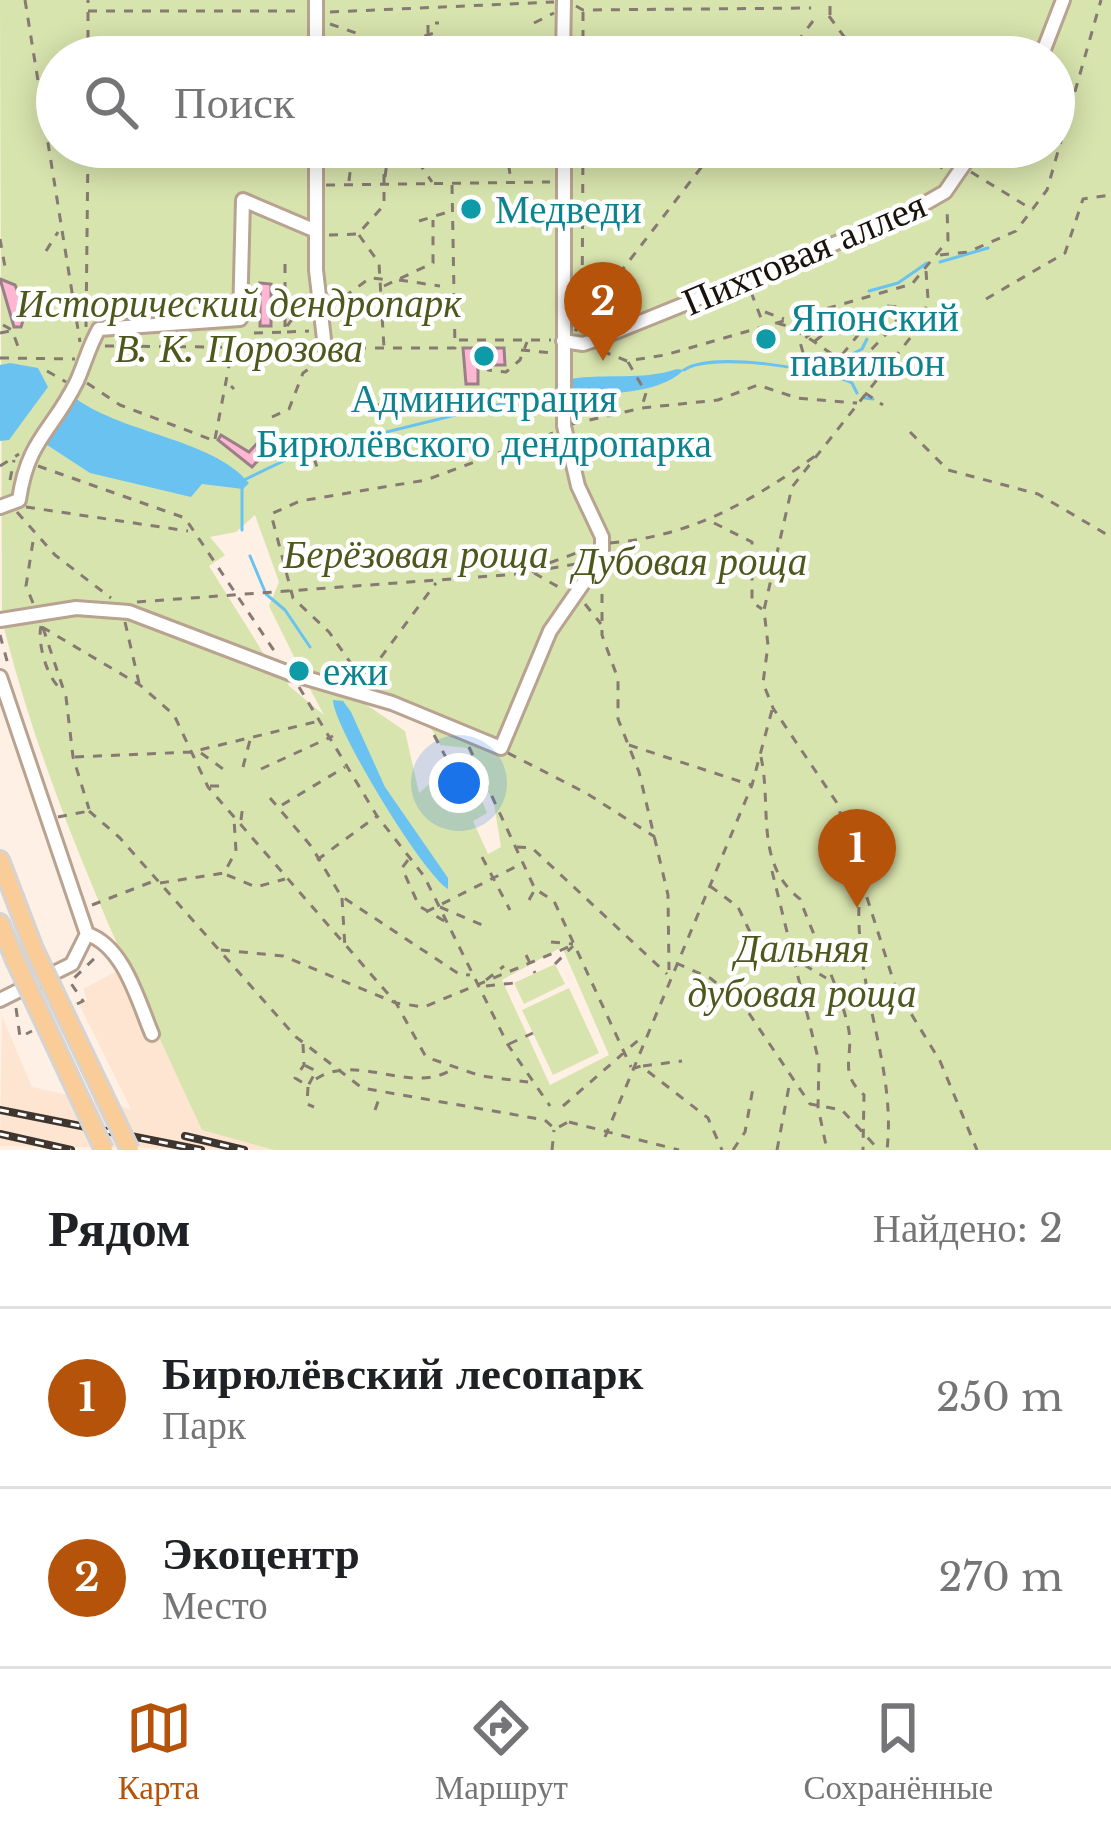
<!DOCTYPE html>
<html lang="ru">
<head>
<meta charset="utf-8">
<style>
  :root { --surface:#fff; --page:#f2f2f2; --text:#202124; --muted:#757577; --line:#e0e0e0; --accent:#b45309 }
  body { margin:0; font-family:"Libre Baskerville",serif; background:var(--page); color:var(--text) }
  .you { position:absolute; left:459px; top:783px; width:42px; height:42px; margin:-30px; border:9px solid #fff; border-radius:50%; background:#1a73e8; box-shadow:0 0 0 18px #1a73e833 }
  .badge { display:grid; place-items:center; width:78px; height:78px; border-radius:50%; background:var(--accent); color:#fff; font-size:39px; font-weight:700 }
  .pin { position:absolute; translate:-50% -99px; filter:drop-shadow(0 3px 6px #0008) }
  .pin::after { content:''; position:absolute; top:63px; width:42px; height:36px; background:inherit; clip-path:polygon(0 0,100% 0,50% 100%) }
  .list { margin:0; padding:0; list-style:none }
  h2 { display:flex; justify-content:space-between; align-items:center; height:156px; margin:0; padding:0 48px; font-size:51px }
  h2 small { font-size:39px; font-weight:400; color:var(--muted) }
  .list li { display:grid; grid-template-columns:78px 1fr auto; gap:36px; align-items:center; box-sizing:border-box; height:180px; padding:0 48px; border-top:3px solid var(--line) }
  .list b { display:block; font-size:45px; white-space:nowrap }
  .list p { margin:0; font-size:39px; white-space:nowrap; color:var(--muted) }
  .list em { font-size:39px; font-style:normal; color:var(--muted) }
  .icon { flex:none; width:66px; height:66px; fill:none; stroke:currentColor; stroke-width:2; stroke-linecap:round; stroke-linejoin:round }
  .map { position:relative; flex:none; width:1111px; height:1150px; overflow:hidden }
  .search { position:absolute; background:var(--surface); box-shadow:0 6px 30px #0003; left:36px; right:36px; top:36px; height:132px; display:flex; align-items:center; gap:30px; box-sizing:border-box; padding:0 42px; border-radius:66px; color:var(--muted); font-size:45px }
  .sheet { height:516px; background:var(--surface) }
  nav { display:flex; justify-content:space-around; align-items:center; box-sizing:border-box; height:168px; border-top:3px solid var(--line); background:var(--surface); font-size:33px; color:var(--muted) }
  nav a { display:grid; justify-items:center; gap:6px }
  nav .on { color:var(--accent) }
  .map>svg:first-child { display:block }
  .built { fill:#fde5d2 }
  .green { fill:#d8e4ae; fill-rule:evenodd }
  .water { fill:#6ac2f0 }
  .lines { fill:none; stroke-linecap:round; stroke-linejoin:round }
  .stream { stroke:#6ac2f0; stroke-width:3 }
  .building { fill:#fdb7d0; stroke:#9b7f88; stroke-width:3 }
  .minor-casing { stroke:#b8a290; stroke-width:18 }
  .major-casing { stroke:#d6d4d3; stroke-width:22 }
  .path { stroke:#867a72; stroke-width:3; stroke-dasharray:9 9; stroke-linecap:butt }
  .minor { stroke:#fff; stroke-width:12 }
  .major { stroke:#facc97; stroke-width:16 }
  .rail-casing { stroke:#3e352e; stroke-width:8 }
  .rail { stroke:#fff; stroke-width:3; stroke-dasharray:9; stroke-linecap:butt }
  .major-bridge-casing { stroke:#d6d4d3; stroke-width:22; stroke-linecap:butt }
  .major-bridge { stroke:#facc97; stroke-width:16 }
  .culture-dot { fill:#0f9aa8; stroke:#fff; stroke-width:4.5 }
  .labels { text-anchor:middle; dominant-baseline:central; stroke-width:9; stroke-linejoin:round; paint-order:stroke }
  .culture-label { font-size:39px; fill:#0d838f; stroke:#fff; text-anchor:start }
  .street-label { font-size:39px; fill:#1a120c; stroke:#fff }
  .park-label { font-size:39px; font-style:italic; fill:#4e581d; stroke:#fff }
</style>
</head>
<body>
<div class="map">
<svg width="1111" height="1150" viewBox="0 0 1111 1150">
  <rect width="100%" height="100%" fill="#fff0e5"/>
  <path class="built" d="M126,966L251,1143L274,1150L0,1146L2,1016L32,1087L131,1109L79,1004L87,1000L83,989Z"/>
  <path class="green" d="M0,0H1111V1150H274L202,1130C125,964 46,798 2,620ZM57,57H1054V147H57ZM255,515L279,582L269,606L299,667C355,683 415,687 440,745L467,748L494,804L501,847L488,854L473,821L487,813L464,759L431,773L434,780L419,793L405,731L358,699L316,686L310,689L324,715L288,685L289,679L242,665L234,648L267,659L209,566L225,555L210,537L236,532ZM562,947L609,1055L550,1085L502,980Z
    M555,964L565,984L524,1004L514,983Z
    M569,988L599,1053L553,1075L522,1010Z"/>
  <path class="water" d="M10,363L38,368L48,387L9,440L0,441V365Z
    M677,369L684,370C657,396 604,393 569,395L570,379C607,373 641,381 677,369Z
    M71,395C120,434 212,438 249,483L243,489L202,484L191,497L90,473L41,441Z
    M333,700L343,701L351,712L385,787L448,878V889C422,873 333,726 333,700Z"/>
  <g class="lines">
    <path class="stream" d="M940,262L988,248
      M869,291L898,283L927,263
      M825,368L862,349L867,339
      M684,370C712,351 823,369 852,383L857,393
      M865,398L873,399
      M321,448L558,390
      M244,480L298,454
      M242,530V486
      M250,556L266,594L285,610L310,647"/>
  </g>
  <path class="building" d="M0,279L15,285L26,311L21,327H14Z
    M260,283L271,284V326H260Z
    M463,348H504L505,365H478V384H466Z
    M221,435L249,452L262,438L266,452L252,467L218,440Z"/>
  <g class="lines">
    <g class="minor-casing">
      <path id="minor" d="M316,0V57
        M563,57L564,0
        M1041,57L1063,0
        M316,147V270L325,348
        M563,341L583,344L598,339L903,216L945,192L976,147
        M0,507L19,500C28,438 53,431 77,381C85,363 89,346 99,329L240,319L243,200L316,231
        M0,620L76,608L129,612L289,673L392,703L501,748L550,631L602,556V537L578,486L564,426V147
        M0,677L87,934L72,964L0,1000
        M87,934C124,946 138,1001 152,1034"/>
    </g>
    <g class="major-casing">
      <path id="major" d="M0,860L34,949
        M0,923L14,958"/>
    </g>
    <path class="path" d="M25,0L80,342
      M576,6L583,10L811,8
      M88,11H302
      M330,12L554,2
      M830,15V0
      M829,16L859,57
      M534,23L554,13
      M330,24L356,33L374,57
      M428,34V23H439
      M415,45L417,57
      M373,53L434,33
      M88,57V0
      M583,57V12
      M786,57L816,17
      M408,147L432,182
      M506,147L511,181
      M926,147L944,171
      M971,172L1033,210
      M385,177L389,147
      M349,181L353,147
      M326,185L550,182
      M419,221L451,211
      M329,235L358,234L384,205V175L368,147
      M359,235L379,263L384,348
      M0,239L5,267L0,268
      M46,251L58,232
      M940,255L968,252L1016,231L1047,190L1101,0
      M926,271L928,299L922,323L792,487L764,610L768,645L763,683L773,708L837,803L896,989L940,1061L977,1150
      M399,280L440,286
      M384,286L433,263V220
      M751,292L764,326
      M344,297L370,278L391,280
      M986,299L1065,253L1083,199L1111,195
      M765,312L784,319
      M831,318H850L858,335L841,356L816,363L804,356L800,342Z
      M582,319L583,147
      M777,323C811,331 851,378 881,374
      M3,325L12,330L20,352
      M287,326L303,305
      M86,327L88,147
      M860,329L886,306L898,307L896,324L869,352L880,373
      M575,331L717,147
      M287,332L309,331
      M0,333L10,331
      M254,333L285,332V256
      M459,340H551
      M815,341L845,317L847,306
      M105,346L312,348
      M339,348H455L452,184
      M521,350L553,353
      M602,351L627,361L665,355L912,284L948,240L947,207
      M0,358L75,359
      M628,362L646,393L642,406
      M487,365L488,370L506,372L520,360L527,342
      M47,371L66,382
      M87,383L120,405L215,441
      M231,386L234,389
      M865,393L883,405
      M370,406L383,404
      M272,417L289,409L303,373L320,361
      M572,424L642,408L718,400L758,385L797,398L857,403
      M910,432L948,470L1038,494L1111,537
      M296,435L310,457
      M215,439L232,350
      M314,458L317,467
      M0,466L19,454
      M38,466L185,518L277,655
      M10,480L14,460
      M26,507L188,531
      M17,512L55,555L111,598
      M714,523L752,542V602L762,609
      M610,543C693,536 752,501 818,454
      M533,569L590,548
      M534,573L562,589
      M602,576V635L618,679V719L639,772L668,895L669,970
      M137,602L519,574L581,563
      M33,603L26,586L34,535
      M585,604L601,624
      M125,622L139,683
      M41,626C37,642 47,678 60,688
      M42,627L140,685L174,715L208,787L396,1003L426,1057L481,1076L528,1082
      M43,628L66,697L73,757L89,809
      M0,635L9,668
      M370,672L436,583
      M380,685L369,673L357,672L329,632L293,598L271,514L300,501L426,480L553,433
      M299,687L377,816L424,876L508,1045L550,1106
      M434,735L450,765
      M629,745L751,785
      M469,747L535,889L554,901L631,1067
      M201,753L223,769
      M508,753L586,793L655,837
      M75,757L191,752L319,721
      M761,757C772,808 754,863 800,899C815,941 838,983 848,1026C855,1056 837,1072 864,1095L863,1150
      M243,767L250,740
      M261,769L333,736
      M210,786H221
      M270,798L311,846L341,896L459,974L470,975
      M282,805L345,767
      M89,811L120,838L296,1037L362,1088L545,1120L555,1129L568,1122
      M58,817L89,811
      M241,820L243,804
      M517,847L532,848L667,974
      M482,857L510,910
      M317,860L377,816
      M408,860L402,868L419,906L446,922
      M772,871L819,1062L818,1107L827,1150
      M227,875L256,887L285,879
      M160,883L224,873L236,851L234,819
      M710,886L738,907L750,932L826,978
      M860,889C851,983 897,1062 887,1150
      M342,898L345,948
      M529,900L534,891
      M92,905L154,881
      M440,907L482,925
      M426,912L521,864
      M551,942L573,944
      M221,950L283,956L396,1003L424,1007L573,945
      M526,955L535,973
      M676,963L710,978L742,1003L810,1104L842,1110L879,1150
      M555,964L573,946
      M486,980L504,966
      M486,986L514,983
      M77,1004L83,1001L70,982L98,955
      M16,1008L20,1037L32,1031
      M303,1044L304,1065L295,1078L308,1086L316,1071L304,1065
      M509,1044L533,1033
      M643,1066L682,1061
      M632,1069L641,1066L708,1118L722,1150
      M316,1079C357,1052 410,1095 451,1070
      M308,1087L307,1104L314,1107
      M563,1106L643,1036
      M375,1110L380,1096
      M569,1122L679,1150
      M605,1137L752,785L772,710
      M552,1150L554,1130
      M733,1150L745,1132L753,1088
      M777,1150L790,1081"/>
    <use href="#minor" class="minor"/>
    <use href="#major" class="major"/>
    <g class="rail-casing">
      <path id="rail" d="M0,1110L201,1150
        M0,1134L71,1150
        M185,1136L244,1150"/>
    </g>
    <use href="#rail" class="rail"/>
    <g class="major-bridge-casing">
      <path id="major-bridge" d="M34,949L130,1150
        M14,958L104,1150"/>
    </g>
    <use href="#major-bridge" class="major-bridge"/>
  </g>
  <g class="culture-dot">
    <circle cx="471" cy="209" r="12"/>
    <circle cx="766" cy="339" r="12"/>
    <circle cx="484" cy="356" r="12"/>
    <circle cx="299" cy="671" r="12"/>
  </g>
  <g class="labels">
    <g class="culture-label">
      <text x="495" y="209">Медведи</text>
      <text x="790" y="317">Японcкий<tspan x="790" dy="45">павильон</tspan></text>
      <text x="484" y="398" text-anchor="middle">Администрация<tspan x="484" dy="45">Бирюлёвского дендропарка</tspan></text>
      <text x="323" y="671">ежи</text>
    </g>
    <g class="street-label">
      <text transform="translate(804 253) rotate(-23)">Пихтовая аллея</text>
    </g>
    <g class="park-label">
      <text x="239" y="303">Исторический дендропарк<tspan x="239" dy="45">В. К. Порозова</tspan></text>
      <text x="416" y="554">Берёзовая роща</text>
      <text x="690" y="561">Дубовая роща</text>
      <text x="802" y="948">Дальняя<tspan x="802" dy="45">дубовая роща</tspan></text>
    </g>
  </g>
</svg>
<div class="you"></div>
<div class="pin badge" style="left:857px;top:908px">1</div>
<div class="pin badge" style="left:603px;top:361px">2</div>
<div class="search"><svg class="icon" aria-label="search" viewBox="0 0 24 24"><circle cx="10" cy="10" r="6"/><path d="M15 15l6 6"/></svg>Поиск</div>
</div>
<section class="sheet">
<h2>Рядом<small>Найдено: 2</small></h2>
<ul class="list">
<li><span class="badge">1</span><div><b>Бирюлёвский лесопарк</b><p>Парк</p></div><em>250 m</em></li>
<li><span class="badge">2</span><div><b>Экоцентр</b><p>Место</p></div><em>270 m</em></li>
</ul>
</section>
<nav>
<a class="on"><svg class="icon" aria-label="map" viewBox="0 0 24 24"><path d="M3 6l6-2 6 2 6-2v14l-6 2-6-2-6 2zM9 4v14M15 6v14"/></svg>Карта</a>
<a><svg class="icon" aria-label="directions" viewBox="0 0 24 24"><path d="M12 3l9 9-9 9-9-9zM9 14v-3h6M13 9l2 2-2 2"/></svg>Маршрут</a>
<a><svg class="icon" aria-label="saved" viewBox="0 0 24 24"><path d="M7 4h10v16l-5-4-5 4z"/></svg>Сохранённые</a>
</nav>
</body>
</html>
